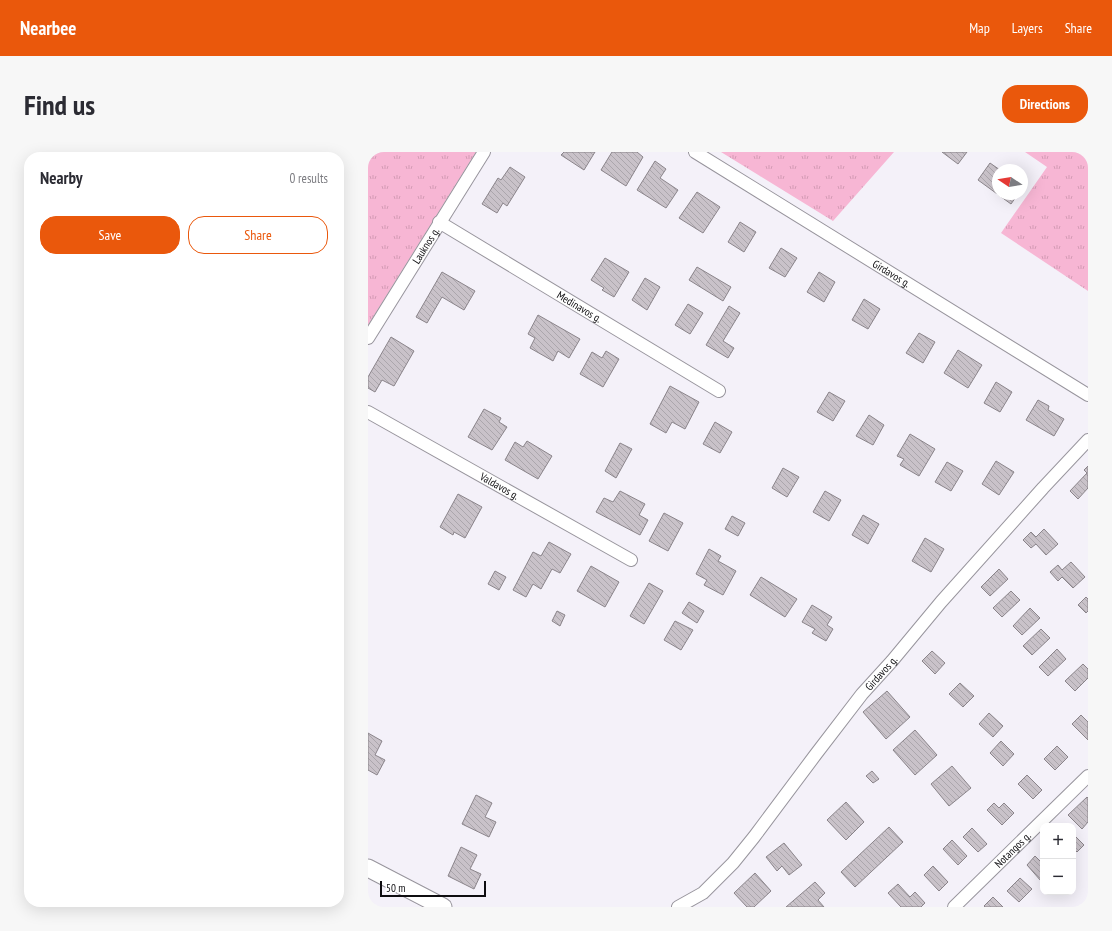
<!DOCTYPE html>
<html lang="en">
<head>
<meta charset="utf-8">
<style>
  :root { --surface:#fff; --page:#f7f7f7; --text:#2b2b33; --muted:#7c7c81; --line:#e1e1e2; --accent:#ea580c }
  body { margin:0; font-family:"PT Sans Narrow",sans-serif; background:var(--page); color:var(--text) }
  .controls { position:absolute; right:12px; bottom:12px; display:grid; overflow:hidden; border-radius:8px; box-shadow:0 4px 16px #0002 }
  .controls button { width:36px; height:36px; display:grid; place-items:center; padding:0; border:0; border-bottom:1px solid var(--line); background:var(--surface); color:var(--text); font:20px sans-serif }
  .compass { position:absolute; left:624px; top:12px; width:36px; height:36px; border-radius:50%; background:var(--surface); box-shadow:0 4px 16px #0002; rotate:282deg }
  .scale { position:absolute; left:12px; bottom:10px; width:106px; box-sizing:border-box; padding-left:4px; border:2px solid #0e0d10; border-top:0; font-size:11px; line-height:14px; white-space:nowrap; color:#0e0d10; -webkit-text-stroke:3px #fff; paint-order:stroke }
  .list { margin:0; padding:0; list-style:none }
  h2 { display:flex; justify-content:space-between; align-items:center; height:52px; margin:0; padding:0 16px; font-size:17px }
  h2 small { font-size:13px; font-weight:400; color:var(--muted) }
  .actions { display:flex; gap:8px; padding:12px 16px }
  .actions a { flex:1; padding:9px 0; border:1px solid var(--accent); border-radius:16px; text-align:center; font-size:14px; color:var(--accent) }
  .actions .main { background:var(--accent); color:#fff }
  .map { position:relative; flex:none; width:720px; height:755px; overflow:hidden; border-radius:16px }
  header { display:flex; align-items:center; gap:24px; box-sizing:border-box; height:56px; padding:0 20px; background:var(--accent); color:#fff }
  header strong { font-size:19px }
  nav { display:flex; gap:22px; margin-inline-start:auto; font-size:14px }
  .intro { display:flex; align-items:center; justify-content:space-between; box-sizing:border-box; height:96px; padding:0 24px }
  h1 { margin:0; font-size:28px }
  .button { padding:10px 18px; border-radius:16px; background:var(--accent); color:#fff; font-size:14px; font-weight:700 }
  main { display:flex; gap:24px; padding:0 24px }
  aside { flex:1; background:var(--surface); border-radius:16px; box-shadow:0 4px 16px #0002 }
  .map>svg:first-child { display:block }
  .grass { fill:url(#grass-tufts) }
  .building { fill:url(#building-back-hatch); stroke:#8a848a }
  .lines { fill:none; stroke-linecap:round; stroke-linejoin:round }
  .minor-casing { stroke:#98959d; stroke-width:14 }
  .secondary-casing { stroke:#98959d; stroke-width:19 }
  .minor { stroke:#fff; stroke-width:12 }
  .secondary { stroke:#fff; stroke-width:17 }
  .labels { text-anchor:middle; dominant-baseline:central; stroke-width:3.5; stroke-linejoin:round; paint-order:stroke }
  .street-label { font-size:11px; fill:#0e0d10; stroke:#fff }
</style>
</head>
<body>
<header>
<strong>Nearbee</strong>
<nav><a>Map</a><a>Layers</a><a>Share</a></nav>
</header>
<div class="intro"><h1>Find us</h1><a class="button">Directions</a></div>
<main>
<aside>
<h2>Nearby<small>0 results</small></h2>
<ul class="list">
</ul>
<div class="actions"><a class="main">Save</a><a>Share</a></div>
</aside>
<div class="map">
<svg width="720" height="755" viewBox="0 0 720 755">
  <defs>
    <pattern id="grass-tufts" width="24" height="20" patternUnits="userSpaceOnUse"><rect width="24" height="20" fill="#f7b6d4"/><path d="M3 7l-1-3M5 7V3M7 7l1-3M15 17l-1-3M17 17v-4M19 17l1-3" fill="none" stroke="#d39bb5"/></pattern>
    <pattern id="building-back-hatch" width="6" height="6" patternUnits="userSpaceOnUse"><rect width="6" height="6" fill="#c9c2c9"/><path d="M-1 5l2 2M0 0l6 6M5-1l2 2" fill="none" stroke="#aba6ac"/></pattern>
  </defs>
  <rect width="100%" height="100%" fill="#f4f1f9"/>
  <path class="grass" d="M0,0H108L0,173Z
    M353,0H526L465,69Z
    M657,0H720V139L633,81L679,15Z"/>
  <path class="building" d="M196,0H227L216,18L193,3Z
    M244,0H269L275,5L258,34L233,18Z
    M574,0H599L590,12Z
    M287,9L298,17L292,26L310,38L298,56L269,38Z
    M622,11L632,18H630V42H650L643,52L610,28Z
    M142,15L157,25L139,54L135,51L129,61L114,52L130,26L133,28Z
    M329,40L352,55L335,81L311,66Z
    M372,70L388,80L376,100L360,90Z
    M413,96L429,106L417,125L401,116Z
    M237,106L261,120L246,145L234,138L236,136L223,128Z
    M329,115L363,135L355,149L321,128Z
    M74,120L107,139L96,158L74,145L59,171L48,165Z
    M451,120L467,130L456,150L439,140Z
    M277,126L292,135L279,158L264,148Z
    M496,147L512,157L500,177L484,168Z
    M320,152L335,161L322,182L307,173Z
    M361,154L372,161L355,189L366,196L360,206L338,193Z
    M170,163L212,187L201,206L190,199L185,209L162,196L167,186L160,182Z
    M551,181L567,190L555,211L538,201Z
    M23,185L46,199L26,234L14,228L7,240L0,236V225Z
    M590,198L614,213L600,236L576,221Z
    M238,199L251,207L235,235L212,222L224,200L234,206Z
    M628,230L644,240L632,260L616,251Z
    M302,234L331,250L317,277L304,270L298,281L282,272Z
    M461,240L477,249L465,269L449,260Z
    M670,248L681,254L680,258L696,267L686,284L658,268Z
    M116,257L133,266L131,270L139,275L124,298L100,285Z
    M501,263L516,273L505,293L488,284Z
    M347,270L364,280L352,301L335,292Z
    M542,282L567,297L551,324L532,313L536,307L529,304Z
    M159,289L184,304L170,327L137,308L147,290L155,295Z
    M252,291L264,297L248,326L237,319Z
    M628,309L646,320L631,343L614,332Z
    M579,310L595,319L583,339L567,330Z
    M720,314V336L710,347L702,339L719,321L716,318Z
    M415,316L431,325L419,345L404,336Z
    M252,339L277,352L271,363L280,368L272,383L228,360L236,346L245,350Z
    M457,339L473,348L461,369L445,360Z
    M90,342L114,355L97,386L86,380L85,383L72,375Z
    M296,361L315,371L300,399L281,389Z
    M495,363L511,372L500,392L484,383Z
    M364,364L377,371L370,384L357,377Z
    M676,377L690,392L678,403L668,392L663,396L655,388L663,380L668,385Z
    M557,386L576,397L563,420L544,409Z
    M181,390L203,402L192,421L184,417L173,437L165,432L158,445L145,438L165,400L173,404Z
    M341,397L353,404L350,409L368,419L355,443L336,433L339,428L328,422Z
    M703,410L717,425L705,436L694,425L690,429L682,420L690,413L694,418Z
    M223,414L251,430L237,455L209,439Z
    M631,417L640,427L622,444L613,435Z
    M127,419L138,425L131,438L120,432Z
    M393,425L429,447L417,465L382,443Z
    M281,431L295,439L276,472L262,464Z
    M643,439L652,448L634,465L625,456Z
    M718,445L720,447V459L718,461L710,453Z
    M321,450L336,459L329,471L314,461Z
    M444,453L464,465L459,473L465,477L458,489L444,481L447,477L434,470Z
    M662,456L672,466L654,483L645,474Z
    M189,459L197,463L192,474L184,469Z
    M307,469L325,478L313,498L296,488Z
    M673,477L682,486L664,503L655,494Z
    M689,497L698,507L680,524L671,515Z
    M564,499L577,511L567,522L554,509Z
    M715,512L720,517V526L707,539L697,529Z
    M592,531L606,544L595,555L581,542Z
    M519,539L542,565L518,587L495,560Z
    M621,561L635,574L625,585L611,572Z
    M713,563L720,570V588L704,572Z
    M547,578L569,603L547,623L525,598Z
    M0,581L14,589L7,603L17,608L9,623L0,618Z
    M633,589L646,602L635,614L622,601Z
    M689,594L700,605L687,618L676,607Z
    M584,614L603,636L581,654L563,632Z
    M504,619L511,627L505,631L498,624Z
    M659,623L674,638L665,647L650,632Z
    M108,643L124,651L117,665L128,670L121,685L94,672Z
    M719,645L720,646V670L714,677L700,663Z
    M478,650L496,670L478,688L459,668Z
    M626,651L631,656L636,651L646,661L634,673L619,658Z
    M521,675L535,690L487,735L473,720Z
    M604,676L619,692L610,700L595,685Z
    M705,682L716,693L709,700L705,696Z
    M584,688L599,704L590,713L575,697Z
    M416,691L434,713L421,723L414,714L409,719L398,705Z
    M93,695L109,703L102,717L113,722L106,737L80,724Z
    M667,704L675,712V727L673,729L659,713Z
    M565,714L580,730L571,739L556,723Z
    M387,721L403,739L386,755H379L366,741Z
    M652,726L664,737L651,750L639,739Z
    M447,730L457,741L450,748L456,755H418Z
    M530,732L542,745L547,740L557,751L553,755H533L520,741Z
    M625,745L635,755H617L616,754Z"/>
  <g class="lines">
    <g class="minor-casing">
      <g id="minor">
        <path id="s1" d="M327,0L720,243"/>
        <path id="s2" d="M71,70L351,239"/>
        <path id="s3" d="M0,186L116,0"/>
        <path id="s4" d="M0,260L263,408"/>
        <path id="s5" d="M310,755L335,741L365,711L386,685L448,602L494,542L524,509L573,450L675,336L720,288"/>
        <path id="s6" d="M586,755L720,624"/>
      </g>
    </g>
    <g class="secondary-casing">
      <path id="secondary" d="M0,716L75,755"/>
    </g>
    <use href="#minor" class="minor"/>
    <use href="#secondary" class="secondary"/>
  </g>
  <g class="labels">
    <g class="street-label">
      <text stroke="none"><textPath href="#s3" startOffset="109">Lauknos g.</textPath></text>
      <text stroke="none"><textPath href="#s1" startOffset="231">Girdavos g.</textPath></text>
      <text stroke="none"><textPath href="#s2" startOffset="164">Medinavos g.</textPath></text>
      <text stroke="none"><textPath href="#s4" startOffset="151">Valdavos g.</textPath></text>
      <text stroke="none"><textPath href="#s5" startOffset="312">Girdavos g.</textPath></text>
      <text stroke="none"><textPath href="#s6" startOffset="82">Notangos g.</textPath></text>
    </g>
  </g>
</svg>
<div class="controls">
<button>+</button>
<button>−</button>
</div>
<svg class="compass" viewBox="-18 -18 36 36"><path d="M0-13l5 13h-10z" fill="#e53935"/><path d="M0 13l5-13h-10z" fill="#7c7c81"/></svg>
<div class="scale">50 m</div>
</div>
</main>
</body>
</html>
